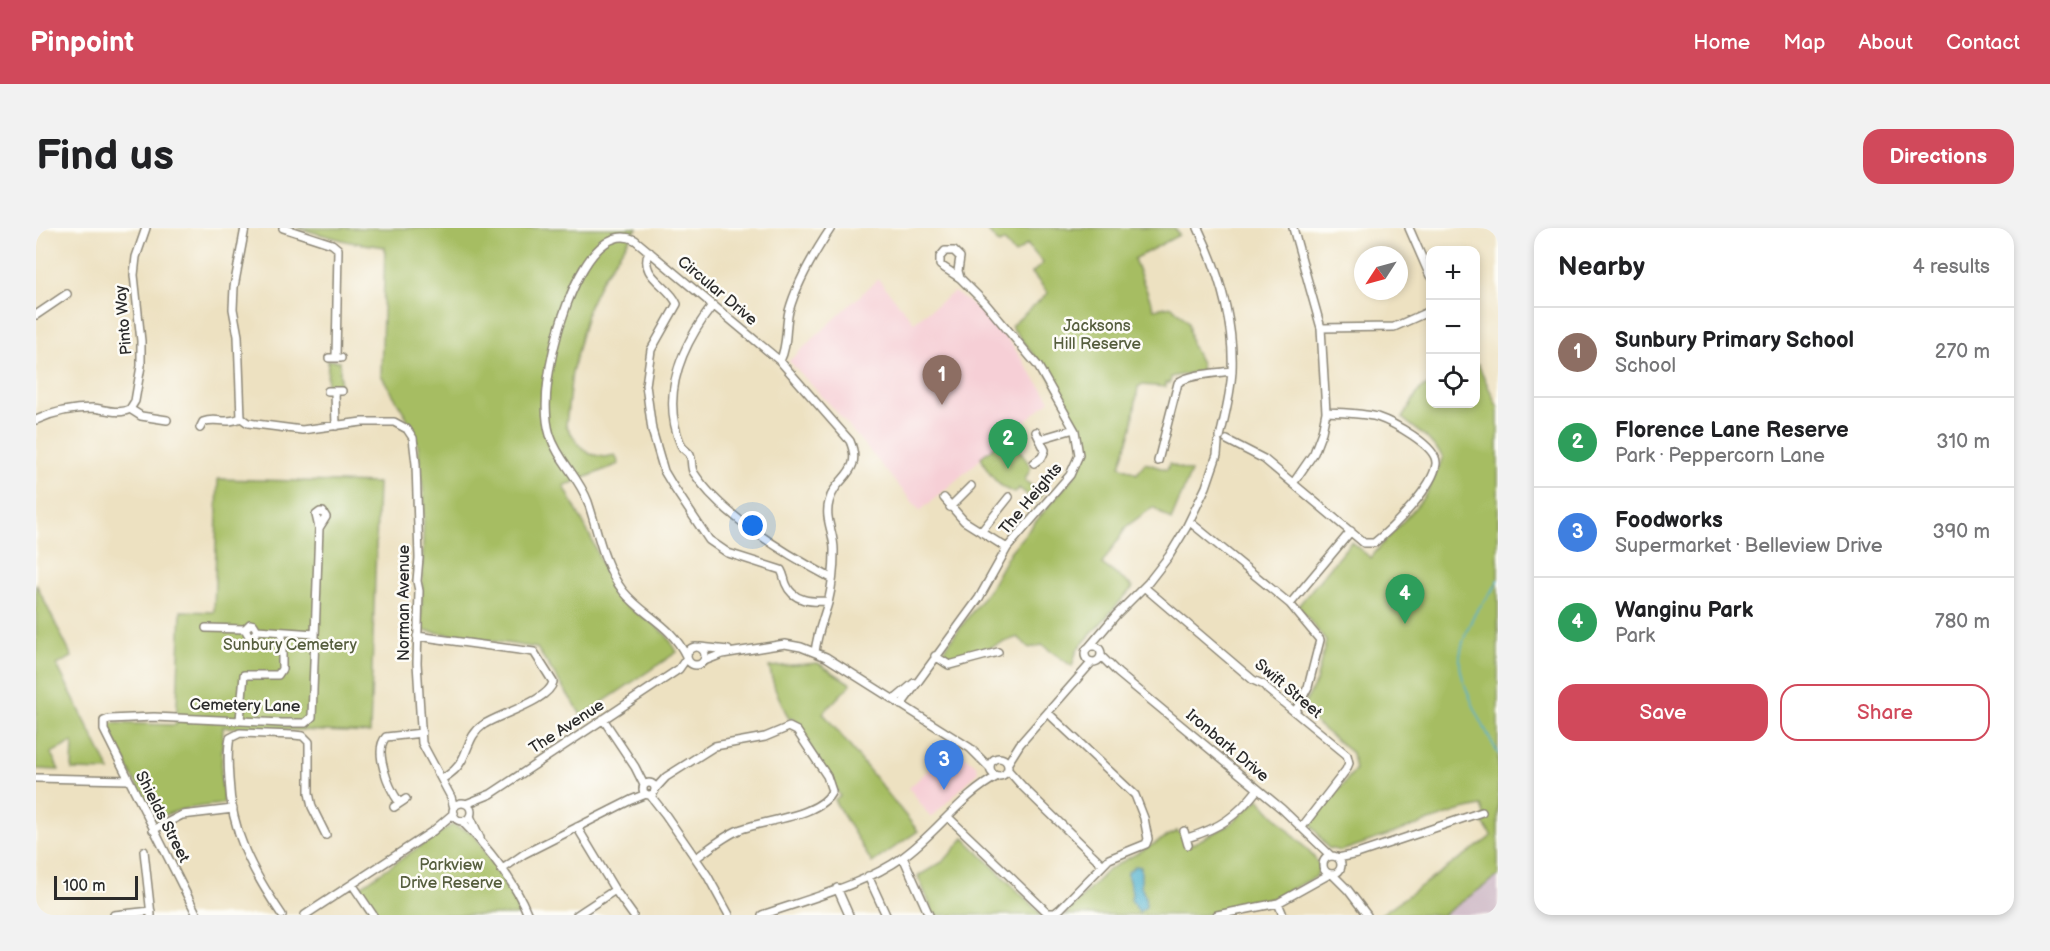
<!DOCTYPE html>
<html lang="en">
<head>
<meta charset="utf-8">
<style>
  :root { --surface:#fff; --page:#f2f2f2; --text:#202124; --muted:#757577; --line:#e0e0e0; --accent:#d1495b }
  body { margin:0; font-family:"Balsamiq Sans",sans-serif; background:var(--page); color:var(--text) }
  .controls { position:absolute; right:18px; top:18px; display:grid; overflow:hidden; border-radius:12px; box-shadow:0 3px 9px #0003 }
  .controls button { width:54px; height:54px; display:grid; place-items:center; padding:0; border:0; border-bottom:2px solid var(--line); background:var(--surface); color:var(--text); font:30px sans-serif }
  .compass { position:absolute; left:1318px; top:18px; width:54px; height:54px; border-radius:50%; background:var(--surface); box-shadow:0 3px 9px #0003; rotate:234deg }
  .scale { position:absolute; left:18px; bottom:15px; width:84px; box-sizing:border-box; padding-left:6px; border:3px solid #2b2b2b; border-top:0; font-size:16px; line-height:21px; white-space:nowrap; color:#2b2b2b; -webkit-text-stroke:4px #fdfcf7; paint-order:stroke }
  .you { position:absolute; left:717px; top:298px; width:21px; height:21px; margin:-15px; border:4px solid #fff; border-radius:50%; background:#1a73e8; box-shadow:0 0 0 9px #1a73e833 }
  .badge { display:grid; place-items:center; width:39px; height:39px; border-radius:50%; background:var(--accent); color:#fff; font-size:20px; font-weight:700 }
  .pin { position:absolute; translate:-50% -50px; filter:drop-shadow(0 2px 3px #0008) }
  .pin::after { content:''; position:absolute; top:32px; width:21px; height:18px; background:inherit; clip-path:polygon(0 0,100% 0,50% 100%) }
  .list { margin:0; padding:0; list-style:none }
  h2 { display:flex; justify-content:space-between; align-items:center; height:78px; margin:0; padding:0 24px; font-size:26px }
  h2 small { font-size:20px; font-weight:400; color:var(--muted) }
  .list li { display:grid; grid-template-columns:39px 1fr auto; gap:18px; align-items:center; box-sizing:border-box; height:90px; padding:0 24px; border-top:2px solid var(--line) }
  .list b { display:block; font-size:22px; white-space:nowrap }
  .list p { margin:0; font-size:20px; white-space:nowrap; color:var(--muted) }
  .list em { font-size:20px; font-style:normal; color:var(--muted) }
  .actions { display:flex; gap:12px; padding:18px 24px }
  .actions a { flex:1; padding:14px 0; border:2px solid var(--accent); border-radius:18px; text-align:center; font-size:21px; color:var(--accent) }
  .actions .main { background:var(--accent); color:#fff }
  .icon { flex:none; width:33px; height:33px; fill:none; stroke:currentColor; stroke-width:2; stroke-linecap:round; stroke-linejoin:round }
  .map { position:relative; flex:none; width:1462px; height:687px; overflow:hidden; border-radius:18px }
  header { display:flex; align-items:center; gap:36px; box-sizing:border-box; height:84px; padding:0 30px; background:var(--accent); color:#fff }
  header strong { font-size:28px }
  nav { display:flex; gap:33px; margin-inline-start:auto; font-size:21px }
  .intro { display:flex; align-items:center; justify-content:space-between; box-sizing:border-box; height:144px; padding:0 36px }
  h1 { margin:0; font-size:42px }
  .button { padding:15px 27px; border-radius:18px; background:var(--accent); color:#fff; font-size:21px; font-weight:700 }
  main { display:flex; gap:36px; padding:0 36px }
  aside { flex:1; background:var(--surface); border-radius:18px; box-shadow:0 3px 9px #0003 }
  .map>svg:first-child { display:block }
  .built { fill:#f6cfd6 }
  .industrial { fill:#d1bdc9 }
  .green { fill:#a6bd62; stroke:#687446; stroke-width:1.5 }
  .water { fill:#4fb1ce; stroke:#3d6e7c; stroke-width:1.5 }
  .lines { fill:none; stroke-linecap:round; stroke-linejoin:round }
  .stream { stroke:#4fb1ce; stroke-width:1.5 }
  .street-casing { stroke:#8c8676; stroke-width:10 }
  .street { stroke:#fff; stroke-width:7 }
  .rail-casing { stroke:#2b2b2b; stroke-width:4 }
  .rail { stroke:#fdfcf7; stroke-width:1.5; stroke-dasharray:4.5; stroke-linecap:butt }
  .labels { text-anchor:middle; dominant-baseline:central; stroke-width:5; stroke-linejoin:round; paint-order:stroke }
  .street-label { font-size:16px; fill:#2b2b2b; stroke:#fdfcf7 }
  .park-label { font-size:16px; fill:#565e3e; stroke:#fdfcf7 }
</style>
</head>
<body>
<header>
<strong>Pinpoint</strong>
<nav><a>Home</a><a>Map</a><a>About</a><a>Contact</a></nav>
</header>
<div class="intro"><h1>Find us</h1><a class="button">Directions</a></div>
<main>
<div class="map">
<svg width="1462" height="687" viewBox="0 0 1462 687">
  <rect width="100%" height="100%" fill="#fdfcf7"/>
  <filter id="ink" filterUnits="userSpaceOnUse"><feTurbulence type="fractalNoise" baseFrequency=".0167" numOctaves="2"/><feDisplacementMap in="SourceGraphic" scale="12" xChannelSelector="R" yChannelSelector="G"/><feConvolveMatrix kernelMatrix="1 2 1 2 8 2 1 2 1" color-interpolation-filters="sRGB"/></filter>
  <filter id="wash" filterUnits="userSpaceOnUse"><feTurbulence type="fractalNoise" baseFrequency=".008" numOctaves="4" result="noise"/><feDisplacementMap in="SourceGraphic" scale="24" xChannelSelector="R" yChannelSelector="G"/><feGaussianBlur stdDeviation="1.35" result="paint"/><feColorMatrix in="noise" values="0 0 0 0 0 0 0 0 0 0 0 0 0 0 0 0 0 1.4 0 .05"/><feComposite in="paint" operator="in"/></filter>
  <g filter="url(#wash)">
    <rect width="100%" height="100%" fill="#ede1c1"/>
    <path class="built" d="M842,51L878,94L918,64L952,88L976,117L1014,172L884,283L799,182L753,133Z
      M918,523L924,525L941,538L942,544L895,590L873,560L907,528L910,531Z"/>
    <path class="industrial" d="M1462,648V687H1408L1424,675Z"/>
    <path class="green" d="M261,0H601L566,51L553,78L536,144L530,197L542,216L554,226L568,229L579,227L583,236L528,258L556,312L572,352L589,377L618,396L631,408L641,424L546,488L501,420L385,402L388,271L382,217L370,188L345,147L349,19L314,14Z
      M949,0H1139L1143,7L1098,31L1118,81L1136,78L1152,94L1155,115L1165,135L1166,143L1135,149L1134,155H1130V159L1105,157L1102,159L1096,200L1084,238L1101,246L1109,235L1131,242L1133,236L1155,244L1135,292L1117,279L1091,298L1066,336L1097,359L1041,422L1036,438L1006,417L993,420L982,409L915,433L909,430L906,424L954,360L974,324L1039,247L1046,230V212L1039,194L1013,147L975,98L1012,65L996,45L1007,35L991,16L979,26L968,13L963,16Z
      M292,132L304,133V158L291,157Z
      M1442,136L1462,180V648L1407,687H1344L1456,608L1446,594L1450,592L1445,578L1423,583L1305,623L1292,620L1276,598V594L1319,542L1316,525L1266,484V481L1280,454L1290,413L1262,378L1315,314L1335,330C1351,308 1371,291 1387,270C1396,257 1402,242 1407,228L1390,209L1366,190L1384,161L1394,156V176H1440V137Z
      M973,206L995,239L989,252L1006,267L1000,274L983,260L979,265C963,261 950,243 945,229Z
      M182,251L342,255L334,505L187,499L185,549L188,574L185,576C162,579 141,580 121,591L117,590L70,495L140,497L145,383L178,384Z
      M0,356L36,429L21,437L74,543L36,542L37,514L15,525L23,542L0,541Z
      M782,435L815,456L787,485L882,603L836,635L798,572L804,568L757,490L753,491L739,461L733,439Z
      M1223,571L1277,628L1284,638L1280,649L1237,670L1167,687H1029L1073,641L1141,603L1156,616L1192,598Z
      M416,597L437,605L485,679L486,687H337L322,660Z
      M928,610L1006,687H898L882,648L908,633Z"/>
    <path class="water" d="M1099,638L1105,639V658L1109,669L1110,679L1103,684L1095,672L1096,665L1091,645Z"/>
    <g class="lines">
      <path class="stream" d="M1462,352C1457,367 1443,376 1436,391C1430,405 1423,420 1424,436C1425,459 1451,504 1462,526"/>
    </g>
  </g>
  <g filter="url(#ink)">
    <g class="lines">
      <g class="street-casing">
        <path id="street" d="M247,0L296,16L302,21L300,129
          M1162,0C1183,44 1198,92 1196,142C1195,165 1189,187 1184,209
          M1257,0L1285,100L1290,184L1286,204L1278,225L1258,254
          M1373,0L1394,48
          M613,23C602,49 633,56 641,76L615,122L610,157L616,202L628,243L637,258L673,312L692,325L745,342C748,347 748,351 750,356C757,374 776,374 792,373
          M677,77C646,117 624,167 645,217C647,222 652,223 654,227C657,233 654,239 658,245C686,288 750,326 795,350
          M0,87L31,66
          M1285,100L1358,99L1394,83
          M293,130H305
          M744,133C752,118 749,99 753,83C761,54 779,24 795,0
          M292,163H306
          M299,164L300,198
          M94,181L99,173L105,138V113L98,47L100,29L110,0
          M94,181L105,188L131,192
          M205,190L212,195L266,202L326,194H358L371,201L377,210L380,236L383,330L381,353L383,363L381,435L386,515L415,569L418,580
          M205,190L202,108L197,81L198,59L209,0
          M0,192C17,184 38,180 57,180C68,181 84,187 94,181
          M164,200L167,194C180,189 190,197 205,190
          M1004,211L1038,201
          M1191,212L1228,231L1328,315H1338C1356,301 1398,258 1400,236C1402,218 1356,194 1341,189C1325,185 1307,185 1290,184
          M1122,233L1142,155C1152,146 1182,145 1196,143
          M998,235L1006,229L1009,222L1000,204
          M908,270L928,293L971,320
          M914,279L935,258
          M1154,294L1254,376L1284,412L1272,459L1259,484
          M945,304L973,269
          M1108,359L1217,452L1228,457L1232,462L1311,527L1313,535L1310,542L1266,599
          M1254,376L1315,303
          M170,400L209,401
          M221,402L218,407L213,408L209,401L214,396L218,397L221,402L279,406
          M381,408L498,424L517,454C513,473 463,486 447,497C434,506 433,519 426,532C422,540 413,547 406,551
          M1049 426a8 8 0 1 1 16 0a8 8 0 1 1-16 0Z
          M651 428a9 9 0 1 1 18 0a9 9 0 1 1-18 0Z
          M664,419L692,422
          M1053,419L1080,387L1112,355L1133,328L1150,300L1170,259L1181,227L1182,215
          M650,428C635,396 607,388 587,363C567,337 562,304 552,274C543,249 522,232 514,207C501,165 525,77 548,40C558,23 577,1 599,12L744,133L814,213C828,246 799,248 793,274C788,291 799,307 798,324C798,340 796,359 792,375C787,392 781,406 779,424
          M899,428L913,437L962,424
          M1065,428L1082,445L1246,581L1295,628
          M668,433L686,426L749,416L765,419L790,429L934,520L954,540
          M858,472L878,455
          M865,477L943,370L971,320L1034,247L1043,227L1039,203L1002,138L949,75L924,50L904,37V29L909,23H918L924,29L922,43L924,50
          M567,491L599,539L608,557
          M204,492L208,447H242L246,441V404
          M954 539a9 9 0 1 1 18 0a9 9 0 1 1-18 0Z
          M972,535L984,516L1056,434
          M972,542L987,559L1067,637
          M0,550L92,552
          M607 561a6 6 0 1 1 12 0a6 6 0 1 1-12 0Z
          M619,561L630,549L679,518L729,509L753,499L761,503L791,548L796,563C785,589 726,592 703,602C688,608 673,621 660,630
          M614,567L629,586L671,647L693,687
          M363,574C353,560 337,523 350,509L386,505
          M417 584a9 9 0 1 1 18 0a9 9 0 1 1-18 0Z
          M430,576L455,566L622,455L643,441L650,431
          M358,579L370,571
          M434,588L444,610
          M912,589L1012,685H1019L1024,681L1073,631L1110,616L1112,611L1108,590L1099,567L1012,485
          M426,593C432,600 439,606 445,614C463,635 482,661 492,687
          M541,599L579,662L597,687
          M117,602L146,587L197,581
          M1148,603L1152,617
          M1151,610C1184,600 1200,589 1222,561
          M108,623L115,687
          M1287 637a9 9 0 1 1 18 0a9 9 0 1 1-18 0Z
          M867,629L893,687
          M1302,630L1321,626L1446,584
          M465,642L488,626L595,572L610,566
          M1296,646L1312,662L1331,687
          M832,648L850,687
          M316,656L337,687
          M801,660L813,687
          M1242,675L1247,687
          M78,687L115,683
          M161,687L68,502V493L73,491L118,489L246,495H269L276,489L283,300L280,287L284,284H287L290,289L283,300
          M246,687C217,644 195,605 193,551C192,537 191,523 194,510L204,505L258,507L267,508L273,514V565L276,579L290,607
          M269,687L397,603L418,585
          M541,687L579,662
          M726,687C772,671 828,657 867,629C901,605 925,567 962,548
          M1181,687L1242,675L1294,646"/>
      </g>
      <use href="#street" class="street"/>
      <g class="rail-casing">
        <path id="rail" d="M1458,687L1462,684"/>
      </g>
      <use href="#rail" class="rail"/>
    </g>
  </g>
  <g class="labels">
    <g class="street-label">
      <text transform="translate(681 63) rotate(40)">Circular Drive</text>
      <text transform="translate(88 92) rotate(-95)">Pinto Way</text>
      <text transform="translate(995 271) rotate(-50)">The Heights</text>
      <text transform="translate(368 375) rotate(-90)">Norman Avenue</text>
      <text transform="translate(1252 461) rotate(40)">Swift Street</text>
      <text transform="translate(209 478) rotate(1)">Cemetery Lane</text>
      <text transform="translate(531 499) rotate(-33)">The Avenue</text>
      <text transform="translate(1191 518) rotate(40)">Ironbark Drive</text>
      <text transform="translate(126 589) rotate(63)">Shields Street</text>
    </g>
    <g class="park-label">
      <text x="1061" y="98">Jacksons<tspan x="1061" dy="18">Hill Reserve</tspan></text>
      <text x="254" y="417">Sunbury Cemetery</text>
      <text x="415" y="637">Parkview<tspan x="415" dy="18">Drive Reserve</tspan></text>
    </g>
  </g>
</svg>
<div class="controls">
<button>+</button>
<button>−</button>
<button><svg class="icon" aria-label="locate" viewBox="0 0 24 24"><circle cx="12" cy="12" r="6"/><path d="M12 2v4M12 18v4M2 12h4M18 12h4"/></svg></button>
</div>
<svg class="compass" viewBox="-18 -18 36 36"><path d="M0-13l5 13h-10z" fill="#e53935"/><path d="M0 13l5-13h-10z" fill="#757577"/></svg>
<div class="scale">100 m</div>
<div class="you"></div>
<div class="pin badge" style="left:906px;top:177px;background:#8d6e63">1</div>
<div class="pin badge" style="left:972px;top:241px;background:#2e9e5b">2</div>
<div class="pin badge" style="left:908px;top:562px;background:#3f7fe0">3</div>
<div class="pin badge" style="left:1369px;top:396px;background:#2e9e5b">4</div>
</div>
<aside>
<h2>Nearby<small>4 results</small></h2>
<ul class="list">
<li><span class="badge" style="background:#8d6e63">1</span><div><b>Sunbury Primary School</b><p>School</p></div><em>270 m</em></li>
<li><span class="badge" style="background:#2e9e5b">2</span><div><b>Florence Lane Reserve</b><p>Park · Peppercorn Lane</p></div><em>310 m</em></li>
<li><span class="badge" style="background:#3f7fe0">3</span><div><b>Foodworks</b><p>Supermarket · Belleview Drive</p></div><em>390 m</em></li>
<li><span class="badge" style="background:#2e9e5b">4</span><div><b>Wanginu Park</b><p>Park</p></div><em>780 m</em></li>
</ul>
<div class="actions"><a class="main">Save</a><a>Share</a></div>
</aside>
</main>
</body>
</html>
